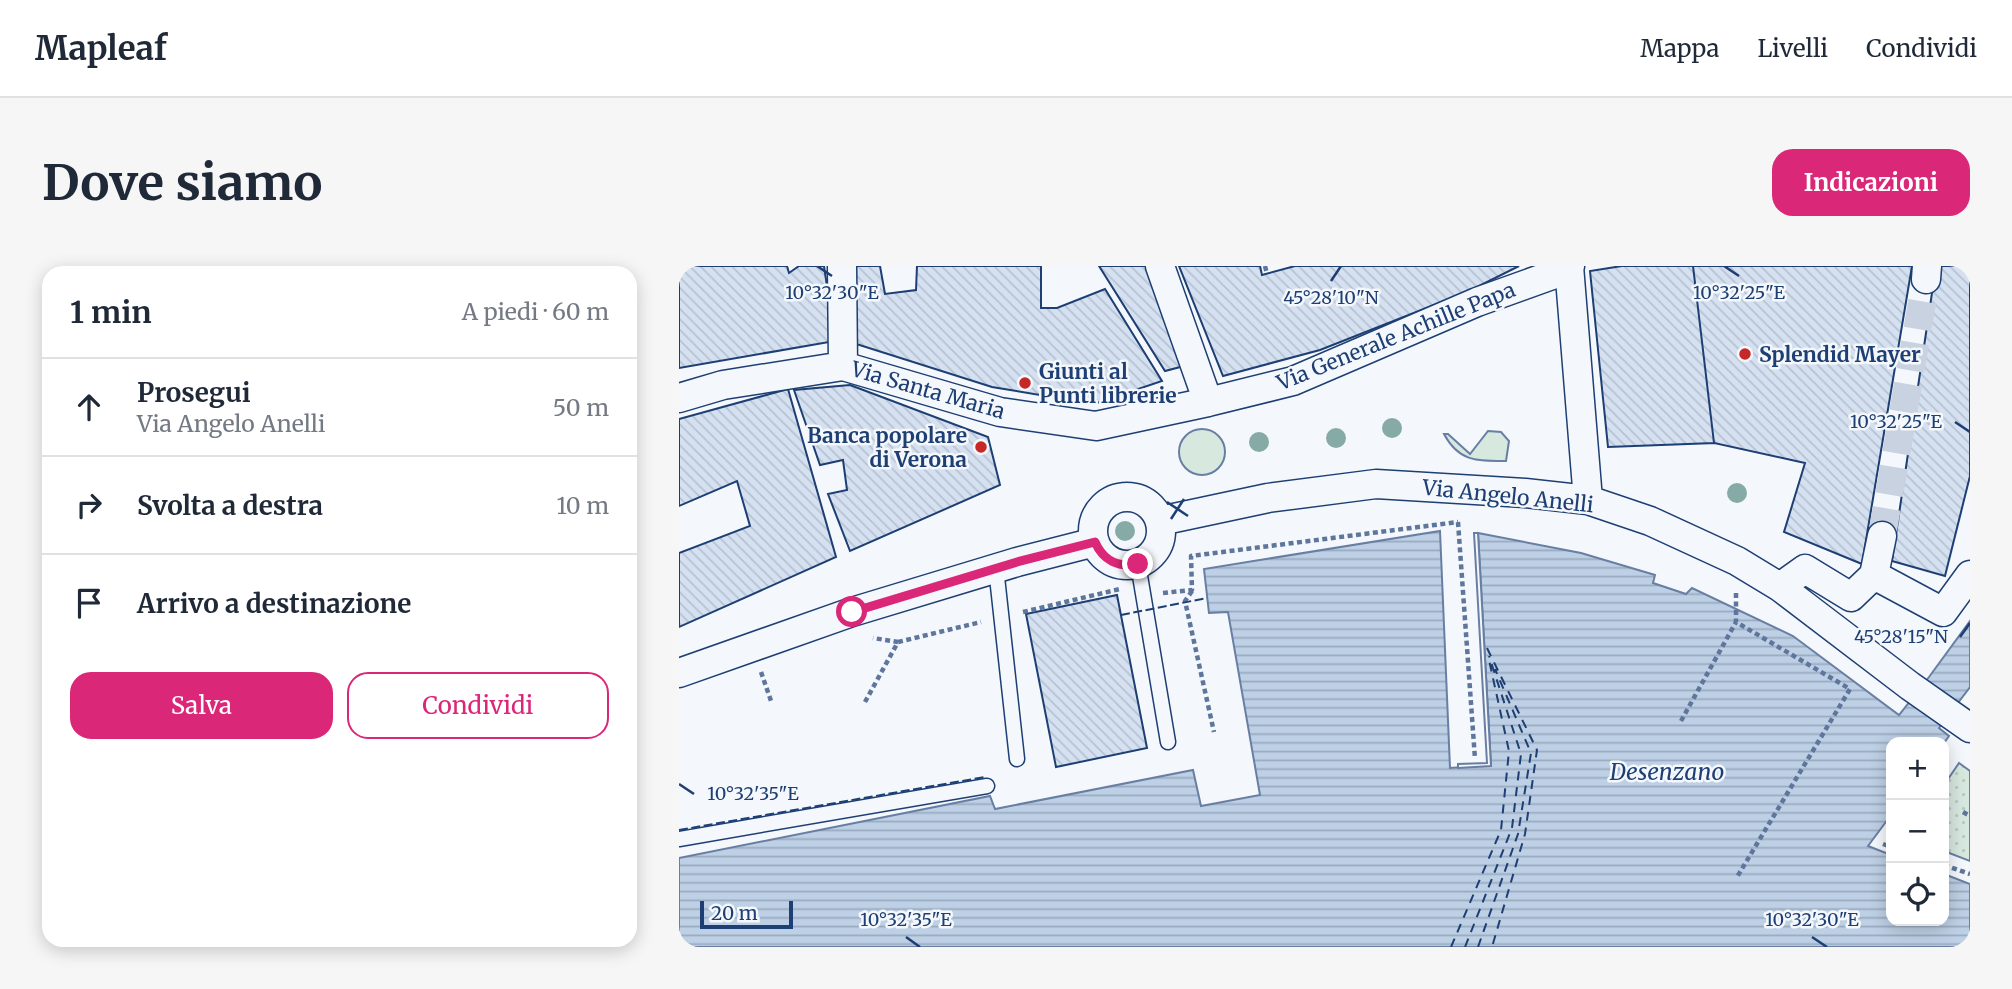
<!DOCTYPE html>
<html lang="it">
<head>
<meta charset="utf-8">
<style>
  :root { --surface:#fff; --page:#f6f6f7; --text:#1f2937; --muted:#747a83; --line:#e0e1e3; --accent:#db2777 }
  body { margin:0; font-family:Merriweather,serif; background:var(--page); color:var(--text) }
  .controls { position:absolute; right:21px; bottom:21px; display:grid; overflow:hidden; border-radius:14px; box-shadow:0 4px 18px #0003 }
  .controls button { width:63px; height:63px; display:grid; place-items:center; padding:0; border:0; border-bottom:2px solid var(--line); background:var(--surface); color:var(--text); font:35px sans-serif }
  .scale { position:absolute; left:21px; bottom:18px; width:93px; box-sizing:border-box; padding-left:7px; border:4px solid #1d3f73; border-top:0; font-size:19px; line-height:24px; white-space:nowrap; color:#1d3f73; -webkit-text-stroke:5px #f4f7fb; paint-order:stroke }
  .stop { position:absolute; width:21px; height:21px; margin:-16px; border:5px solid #db2777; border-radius:50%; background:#fff }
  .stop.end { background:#db2777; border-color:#fff; box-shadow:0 2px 7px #0008 }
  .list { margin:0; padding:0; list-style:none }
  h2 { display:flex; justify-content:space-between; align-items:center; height:91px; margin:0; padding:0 28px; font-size:30px }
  h2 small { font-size:23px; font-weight:400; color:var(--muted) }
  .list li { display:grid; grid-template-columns:46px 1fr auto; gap:21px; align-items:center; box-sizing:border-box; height:98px; padding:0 28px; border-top:2px solid var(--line) }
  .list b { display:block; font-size:26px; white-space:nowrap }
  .list p { margin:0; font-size:23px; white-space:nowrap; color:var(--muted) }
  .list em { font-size:23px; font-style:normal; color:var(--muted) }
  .actions { display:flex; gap:14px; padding:21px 28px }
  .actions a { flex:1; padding:16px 0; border:2px solid var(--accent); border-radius:21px; text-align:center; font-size:24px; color:var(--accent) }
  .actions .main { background:var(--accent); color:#fff }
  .icon { flex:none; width:38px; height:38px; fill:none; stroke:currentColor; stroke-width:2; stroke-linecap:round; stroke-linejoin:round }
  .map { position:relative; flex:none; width:1291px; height:681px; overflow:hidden; border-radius:21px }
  header { display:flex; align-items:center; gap:42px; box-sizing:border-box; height:98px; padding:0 35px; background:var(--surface); border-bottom:2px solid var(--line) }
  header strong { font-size:33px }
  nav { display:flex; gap:38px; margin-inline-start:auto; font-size:24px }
  .intro { display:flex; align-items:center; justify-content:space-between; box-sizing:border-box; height:168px; padding:0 42px }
  h1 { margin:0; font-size:49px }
  .button { padding:18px 32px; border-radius:21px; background:var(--accent); color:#fff; font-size:24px; font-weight:700 }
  main { display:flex; gap:42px; padding:0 42px }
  aside { flex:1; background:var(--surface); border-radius:21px; box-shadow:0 4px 18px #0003 }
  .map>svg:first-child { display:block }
  .green { fill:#d7e8df; stroke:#687fa3; stroke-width:2 }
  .park { fill:url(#park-dots); stroke:#687fa3; stroke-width:2 }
  .water { fill:url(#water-rules); stroke:#687fa3; stroke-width:2 }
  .pier { fill:#f4f7fb; stroke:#687fa3; stroke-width:2 }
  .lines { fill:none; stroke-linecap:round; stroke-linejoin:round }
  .ferry { stroke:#1d3f73; stroke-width:2; stroke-dasharray:9 7; stroke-linecap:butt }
  .building { fill:url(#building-back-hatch); stroke:#1d3f73; stroke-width:2 }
  .street-tunnel { stroke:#c9d2e0; stroke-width:28; stroke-dasharray:28 14; stroke-linecap:butt }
  .lane-casing { stroke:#1d3f73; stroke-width:17 }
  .street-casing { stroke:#1d3f73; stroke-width:31 }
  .path { stroke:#5e769c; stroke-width:4.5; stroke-dasharray:5 3.5; stroke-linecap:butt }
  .lane { stroke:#f4f7fb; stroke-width:14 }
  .street { stroke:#f4f7fb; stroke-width:28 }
  .fence { stroke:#1d3f73; stroke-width:2; stroke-dasharray:9 3.5; stroke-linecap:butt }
  .tree { fill:#86aba6 }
  .route { stroke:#db2777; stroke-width:9 }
  .ticks { fill:none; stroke:#1d3f73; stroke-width:2.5 }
  .poi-dot { fill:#c62828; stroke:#f4f7fb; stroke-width:2.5 }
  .labels { text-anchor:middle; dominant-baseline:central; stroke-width:5; stroke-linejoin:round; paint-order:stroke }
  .street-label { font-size:21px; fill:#1d3f73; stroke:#f4f7fb }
  .poi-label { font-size:21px; font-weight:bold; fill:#1d3f73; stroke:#f4f7fb; text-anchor:start }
  .water-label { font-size:23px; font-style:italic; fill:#1d3f73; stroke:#f4f7fb }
  .ticks-label { font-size:18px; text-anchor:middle; fill:#1d3f73; stroke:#f4f7fb; stroke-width:5; stroke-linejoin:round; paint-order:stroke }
</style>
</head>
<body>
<header>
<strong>Mapleaf</strong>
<nav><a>Mappa</a><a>Livelli</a><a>Condividi</a></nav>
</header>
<div class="intro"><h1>Dove siamo</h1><a class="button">Indicazioni</a></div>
<main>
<aside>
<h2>1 min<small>A piedi · 60 m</small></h2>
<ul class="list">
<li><svg class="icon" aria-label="ahead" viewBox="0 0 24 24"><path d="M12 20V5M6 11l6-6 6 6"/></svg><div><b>Prosegui</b><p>Via Angelo Anelli</p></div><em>50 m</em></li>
<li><svg class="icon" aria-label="right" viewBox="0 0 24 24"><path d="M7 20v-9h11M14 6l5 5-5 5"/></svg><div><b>Svolta a destra</b></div><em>10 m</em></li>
<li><svg class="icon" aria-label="arrive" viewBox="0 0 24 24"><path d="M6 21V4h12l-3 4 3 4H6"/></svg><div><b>Arrivo a destinazione</b></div></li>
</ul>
<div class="actions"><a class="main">Salva</a><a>Condividi</a></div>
</aside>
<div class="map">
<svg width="1291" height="681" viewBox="0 0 1291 681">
  <defs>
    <pattern id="park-dots" width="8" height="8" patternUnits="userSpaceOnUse" patternTransform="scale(1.75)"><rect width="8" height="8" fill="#d7e8df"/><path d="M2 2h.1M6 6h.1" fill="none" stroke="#b8c8c3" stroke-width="1.8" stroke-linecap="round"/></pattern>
    <pattern id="water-rules" width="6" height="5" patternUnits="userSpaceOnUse" patternTransform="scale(1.75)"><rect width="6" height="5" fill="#bed0e5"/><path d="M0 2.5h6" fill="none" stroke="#9aaabe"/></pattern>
    <pattern id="building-back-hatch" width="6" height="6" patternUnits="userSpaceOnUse" patternTransform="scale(1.75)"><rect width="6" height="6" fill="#d5e0f0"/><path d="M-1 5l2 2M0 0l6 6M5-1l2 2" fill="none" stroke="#b6c1d1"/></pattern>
  </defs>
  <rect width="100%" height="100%" fill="#f4f7fb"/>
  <path class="green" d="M500 186a23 23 0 1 1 46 0a23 23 0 1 1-46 0Z
    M809,165L822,166L830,175L827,195C798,195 780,196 765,168H769L791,188Z"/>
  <path class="park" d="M1280,497L1291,505V595L1265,585V519Z"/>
  <path class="water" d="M761,265L771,502L812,499L799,267L902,287L976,309L974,317L1007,328L1013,322L1114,370L1220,449L1250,411L1291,355V421L1260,462L1270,470L1265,477L1212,476V549L1189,580L1212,589V655H1265V608L1291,618V681H0V592L311,530L316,543L514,504L522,540L581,529L549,346L530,347L525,303Z"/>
  <path class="pier" d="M795,267H799L812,500L779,502V498L808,497Z"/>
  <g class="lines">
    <path class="ferry" d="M808,382L858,484L846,568L813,681
      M772,681L822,564L830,485L810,394
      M786,681L833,562L842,488L810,390
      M799,681L839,568L852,487L816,403"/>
  </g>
  <path class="building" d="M0,0H108L110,7L120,0H145L156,75L0,102Z
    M171,0H201L206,28L237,24L238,0H362V42H378L426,23L483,115L415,138L313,121L171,76Z
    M420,0H467L505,100L486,105Z
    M500,0H581L583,9L616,0H840L788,26L641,84L544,110Z
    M943,0H1014L1035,177L929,181L911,5Z
    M1014,0H1233L1183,298L1105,266L1126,197L1035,177Z
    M1257,0H1291V210L1266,310L1213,295Z
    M171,119L309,171L321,219L171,285L149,228L168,224L164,194L141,199L115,124Z
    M109,123L157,291L0,361V287L71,260L58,215L0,240V153Z
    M438,329L468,482L377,501L347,348Z"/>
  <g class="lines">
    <path class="street-tunnel" d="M1203,270L1247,13"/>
    <g class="lane-casing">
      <path id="lane" d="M459,298L489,476
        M317,302L338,493
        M0,573L308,520"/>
    </g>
    <g class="street-casing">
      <path id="street" d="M163,0L164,100
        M481,0L529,136
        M890,0L909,234
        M1247,13L1248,0
        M0,132L44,119L164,100L321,146L417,160L529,136L614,115L798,36L873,9L891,0
        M414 265a34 34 0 1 1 68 0a34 34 0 1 1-68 0Z
        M481,255L589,232L697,218L846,227L909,234L971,255L1058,295L1101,321L1231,420L1291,462
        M1195,309L1203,270
        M1101,321L1126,303L1172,331L1195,309L1264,346L1291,309
        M0,407L173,346L338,296L416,276"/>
    </g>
    <path class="path" d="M586,0L588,8
      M779,256L796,493
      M513,325L506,335L535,466
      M484,327L513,324L512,290L779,256
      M1057,327V356L1171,423L1058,611
      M344,346L441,323
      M219,376L302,356
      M82,406L92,435
      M186,436L219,376L194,372
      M1002,455L1057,356
      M1284,546L1291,550
      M1204,578L1212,581
      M1265,599L1291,608"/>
    <use href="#lane" class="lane"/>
    <use href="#street" class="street"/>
    <path class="fence" d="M442,349L528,332
      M0,564L306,511"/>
  </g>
  <g class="tree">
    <circle cx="713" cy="162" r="10"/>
    <circle cx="657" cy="172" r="10"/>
    <circle cx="580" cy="176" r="10"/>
    <circle cx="1058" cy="227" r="10"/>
    <circle cx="446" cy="265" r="10"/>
  </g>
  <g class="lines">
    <path class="route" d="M173,346L338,296L416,276C424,294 439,302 459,298"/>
  </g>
  <path class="ticks" d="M138,0L153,10M1045,0L1060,10M652,15L662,0M1276,156L1291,166M488,236L509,250M492,253L505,233M1281,371L1291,357M0,518L15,528M227,671L241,681M1133,671L1148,681"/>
  <g class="poi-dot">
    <circle cx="1066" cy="88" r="7"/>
    <circle cx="346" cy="117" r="7"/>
    <circle cx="302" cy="181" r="7"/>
  </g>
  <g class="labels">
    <g class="street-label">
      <text transform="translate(717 70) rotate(-22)">Via Generale Achille Papa</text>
      <text transform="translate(249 124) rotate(16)">Via Santa Maria</text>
      <text transform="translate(829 230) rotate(6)">Via Angelo Anelli</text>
    </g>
    <g class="poi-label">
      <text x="1080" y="88">Splendid Mayer</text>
      <text x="360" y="105">Giunti al<tspan x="360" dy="24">Punti librerie</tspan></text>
      <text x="288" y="169" text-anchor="end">Banca popolare<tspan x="288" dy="24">di Verona</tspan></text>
    </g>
    <g class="water-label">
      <text x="988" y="505">Desenzano</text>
    </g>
  </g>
  <g class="ticks-label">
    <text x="153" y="33">10°32'30"E</text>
    <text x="1060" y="33">10°32'25"E</text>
    <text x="652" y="38">45°28'10"N</text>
    <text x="1217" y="162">10°32'25"E</text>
    <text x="1222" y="377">45°28'15"N</text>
    <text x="74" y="534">10°32'35"E</text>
    <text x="227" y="660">10°32'35"E</text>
    <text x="1133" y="660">10°32'30"E</text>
  </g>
</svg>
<div class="controls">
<button>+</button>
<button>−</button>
<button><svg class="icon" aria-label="locate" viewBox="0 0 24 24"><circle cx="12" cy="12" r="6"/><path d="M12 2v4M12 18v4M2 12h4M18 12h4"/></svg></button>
</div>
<div class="scale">20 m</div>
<div class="stop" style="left:173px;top:346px"></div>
<div class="stop end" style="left:459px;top:298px"></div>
</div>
</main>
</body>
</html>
